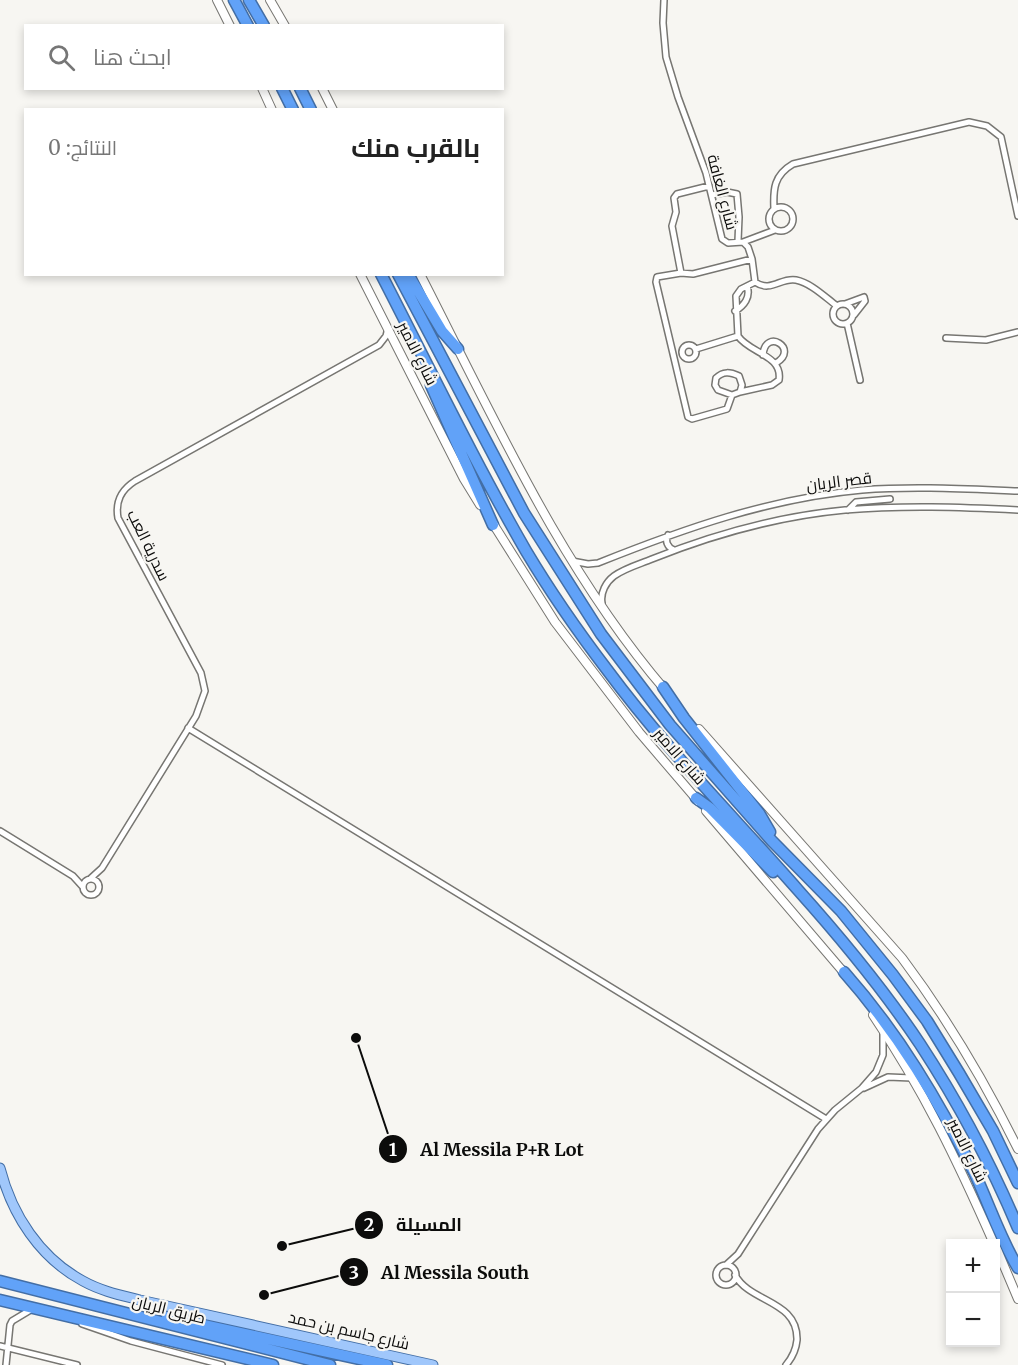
<!DOCTYPE html>
<html lang="ar">
<head>
<meta charset="utf-8">
<style>
  :root { --surface:#fff; --page:#f2f2f2; --text:#222; --muted:#767676; --line:#e0e0e0 }
  body { margin:0; font-family:Merriweather,Cairo,serif; background:var(--page); color:var(--text); direction:rtl }
  .controls { position:absolute; right:18px; bottom:18px; display:grid; overflow:hidden; border-radius:0px; box-shadow:0 3px 9px #0003 }
  .controls button { width:54px; height:54px; display:grid; place-items:center; padding:0; border:0; border-bottom:2px solid var(--line); background:var(--surface); color:var(--text); font:30px sans-serif }
  .list { margin:0; padding:0; list-style:none }
  h2 { display:flex; justify-content:space-between; align-items:center; height:78px; margin:0; padding:0 24px; font-size:26px }
  h2 small { font-size:20px; font-weight:400; color:var(--muted) }
  .icon { flex:none; width:33px; height:33px; fill:none; stroke:currentColor; stroke-width:2; stroke-linecap:round; stroke-linejoin:round }
  .map { position:relative; flex:none; width:1018px; height:1365px; overflow:hidden; direction:ltr }
  .search { position:absolute; background:var(--surface); box-shadow:0 3px 9px #0003; left:24px; top:24px; width:480px; height:66px; display:flex; align-items:center; gap:15px; box-sizing:border-box; padding:0 21px; border-radius:0px; color:var(--muted); font-size:22px }
  .panel { position:absolute; background:var(--surface); box-shadow:0 3px 9px #0003; left:24px; top:108px; width:480px; height:168px; border-radius:0px; direction:rtl }
  .map>svg:first-child { display:block }
  .lines { fill:none; stroke-linecap:round; stroke-linejoin:round }
  .street-casing { stroke:#777672; stroke-width:8 }
  .secondary-casing { stroke:#777672; stroke-width:10 }
  .primary-casing { stroke:#436ea5; stroke-width:11 }
  .highway-casing { stroke:#436ea5; stroke-width:13 }
  .street { stroke:#fff; stroke-width:5 }
  .secondary { stroke:#fff; stroke-width:8 }
  .primary { stroke:#a0c7fb; stroke-width:9 }
  .highway { stroke:#61a2f8; stroke-width:10 }
  .labels { text-anchor:middle; dominant-baseline:central; stroke-width:4.5; stroke-linejoin:round; paint-order:stroke }
  .street-label { font-size:16px; fill:#0c0c0b; stroke:#f7f6f2 }
  .leader { fill:none; stroke:#0c0c0b; stroke-width:2 }
  .callout-dot { fill:#0c0c0b; stroke:#f7f6f2; stroke-width:2 }
  .mark-label { font-size:18px; text-anchor:middle; font-weight:bold; fill:#fff }
  .callout-label { font-size:18px; text-anchor:middle; font-weight:bold; fill:#0c0c0b; stroke:#f7f6f2; stroke-width:4.5; stroke-linejoin:round; paint-order:stroke }
</style>
</head>
<body>
<div class="map">
<svg width="1018" height="1365" viewBox="0 0 1018 1365">
  <rect width="100%" height="100%" fill="#f7f6f2"/>
  <g class="lines">
    <g class="street-casing">
      <path id="street" d="M664,0L663,23L666,57L678,97L706,173L722,239L728,243L743,242L748,247L752,259L755,282C771,293 781,277 796,280C811,283 825,297 837,306
        M709,186L677,194L674,198L676,212L672,226L681,273L693,274L752,259
        M712,195L727,192L737,194L739,217L738,241
        M769 219a12 12 0 1 1 24 0a12 12 0 1 1-24 0Z
        M774,209C773,189 774,175 793,164L969,122L987,126L1001,137L1018,216
        M743,242L775,230
        M681,273L657,277L656,282L688,417L692,419L727,409L732,395L740,392L742,385L739,376C730,372 723,371 716,378L715,385L718,390L732,395
        M833 314a10 10 0 1 1 20 0a10 10 0 1 1-20 0Z
        M845,304L864,297L865,301L854,315
        M735,311C744,306 751,297 747,286
        M847,323L860,380
        M946,338L986,340L1018,332
        M682 352a7 7 0 1 1 14 0a7 7 0 1 1-14 0Z
        M696,349L738,336
        M763,355C765,327 800,349 776,363
        M740,392L772,385L779,380C783,355 749,353 738,336L736,296L741,289L755,282
        M848,510L856,502L890,499
        M668,535C665,541 667,547 674,550
        M572,561L588,564L598,563C683,529 770,498 862,490C914,486 966,489 1018,491
        M602,603C600,593 606,582 614,576C625,568 640,564 652,559C712,535 780,516 845,510C903,505 960,507 1018,510
        M188,728L826,1119
        M0,831L73,876L83,887
        M91,878L102,868L196,716L205,691L201,673L118,518C115,501 121,490 135,481L379,345L386,336L388,328
        M83 887a8 8 0 1 1 16 0a8 8 0 1 1-16 0Z
        M864,1088L888,1077L912,1078
        M726,1265L738,1254L818,1129L835,1110L862,1088L876,1072L883,1055V1033
        M716 1275a10 10 0 1 1 20 0a10 10 0 1 1-20 0Z
        M735,1275C750,1303 798,1300 797,1340C796,1350 792,1358 786,1365
        M82,1324L131,1341L222,1365
        M0,1346L77,1365
        M6,1365L10,1325L12,1321L32,1309"/>
    </g>
    <g class="secondary-casing">
      <path id="secondary" d="M217,0L230,26
        M270,0L285,26
        M262,88L272,110
        M322,88L333,110
        M360,274L464,479L480,505
        M420,274C493,416 561,569 666,691
        M492,522L555,622L639,732L698,801
        M699,729L902,958C947,1018 985,1082 1018,1149
        M706,811L846,975
        M873,1015C923,1089 958,1162 994,1244
        M996,1247L1018,1299"/>
    </g>
    <g class="primary-casing">
      <path id="primary" d="M0,1168C12,1215 40,1258 83,1281C101,1291 120,1295 140,1300L433,1365"/>
    </g>
    <g class="highway-casing">
      <path id="highway" d="M234,0L248,26
        M249,0L264,26
        M282,88L293,110
        M300,88L311,110
        M381,274C429,367 474,461 526,551C551,593 579,633 608,671C665,748 734,817 798,890C841,938 884,990 920,1044C958,1102 991,1164 1018,1228
        M398,274L524,513L601,634L670,725L772,841L841,911L893,975L927,1021L959,1073L993,1131L1018,1183
        M408,274L442,331L458,349
        M431,385L493,525
        M663,687L684,718L759,813L770,832
        M696,798L710,808L773,872
        M844,972C898,1033 938,1100 974,1172C989,1204 1000,1238 1018,1268
        M0,1281L330,1365
        M0,1300L273,1365
        M167,1317L387,1365"/>
    </g>
    <use href="#street" class="street"/>
    <use href="#secondary" class="secondary"/>
    <use href="#primary" class="primary"/>
    <use href="#highway" class="highway"/>
  </g>
  <g class="labels">
    <g class="street-label">
      <text transform="translate(723 192) rotate(75)">شارع الغافة</text>
      <text transform="translate(418 353) rotate(63)">شارع الامير</text>
      <text transform="translate(839 481) rotate(-7)">قصر الريان</text>
      <text transform="translate(149 545) rotate(64)">سدرية العب</text>
      <text transform="translate(680 756) rotate(49)">شارع الامير</text>
      <text transform="translate(968 1150) rotate(64)">شارع الامير</text>
      <text transform="translate(169 1309) rotate(14)">طريق الريان</text>
      <text transform="translate(349 1330) rotate(13)">شارع جاسم بن حمد</text>
    </g>
  </g>
  <path class="leader" d="M356 1038L393 1149M282 1246L369 1225M264 1295L354 1272"/>
  <g class="callout-dot">
    <circle cx="356" cy="1038" r="6"/>
    <circle cx="282" cy="1246" r="6"/>
    <circle cx="264" cy="1295" r="6"/>
    <circle cx="393" cy="1149" r="15"/>
    <circle cx="369" cy="1225" r="15"/>
    <circle cx="354" cy="1272" r="15"/>
  </g>
  <g class="mark-label">
    <text x="393" y="1156">1</text>
    <text x="369" y="1231">2</text>
    <text x="354" y="1279">3</text>
  </g>
  <g class="callout-label">
    <text x="502" y="1156">Al Messila P+R Lot</text>
    <text x="429" y="1231">المسيلة</text>
    <text x="455" y="1279">Al Messila South</text>
  </g>
</svg>
<div class="controls">
<button>+</button>
<button>−</button>
</div>
<div class="search"><svg class="icon" aria-label="search" viewBox="0 0 24 24"><circle cx="10" cy="10" r="6"/><path d="M15 15l6 6"/></svg>ابحث هنا</div>
<section class="panel">
<h2>بالقرب منك<small>النتائج: 0</small></h2>
<ul class="list">
</ul>
</section>
</div>
</body>
</html>
